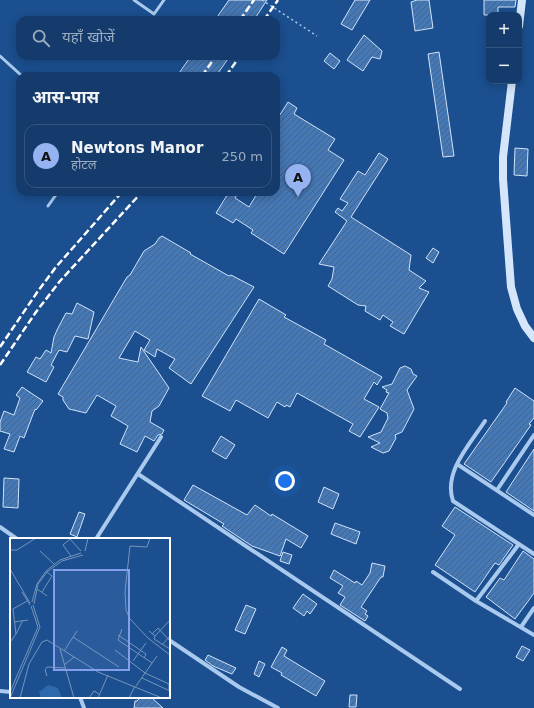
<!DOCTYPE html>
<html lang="hi">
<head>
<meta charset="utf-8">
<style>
  :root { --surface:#143b6b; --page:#214673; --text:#f1f3f6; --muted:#9dadc1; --line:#33557e; --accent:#95b2f1 }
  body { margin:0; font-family:"DejaVu Sans","Noto Sans Devanagari",sans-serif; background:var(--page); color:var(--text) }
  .controls { position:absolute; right:12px; top:12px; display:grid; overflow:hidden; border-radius:8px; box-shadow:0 2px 10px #0003 }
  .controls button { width:36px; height:36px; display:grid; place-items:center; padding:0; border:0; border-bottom:1px solid var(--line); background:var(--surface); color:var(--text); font:20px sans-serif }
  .you { position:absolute; left:285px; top:481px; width:14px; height:14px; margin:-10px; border:3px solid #fff; border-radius:50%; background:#1a73e8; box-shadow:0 0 0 6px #1a73e833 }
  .badge { display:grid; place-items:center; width:26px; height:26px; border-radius:50%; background:var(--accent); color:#111; font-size:13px; font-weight:700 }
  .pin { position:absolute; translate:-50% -33px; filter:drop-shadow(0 1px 2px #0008) }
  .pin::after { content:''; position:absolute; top:21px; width:14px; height:12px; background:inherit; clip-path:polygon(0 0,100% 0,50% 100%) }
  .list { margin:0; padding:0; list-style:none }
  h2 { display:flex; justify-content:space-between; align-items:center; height:52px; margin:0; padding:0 16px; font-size:17px }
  h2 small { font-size:13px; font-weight:400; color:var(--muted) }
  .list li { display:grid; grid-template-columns:26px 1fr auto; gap:12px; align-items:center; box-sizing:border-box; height:64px; margin:0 8px 8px; padding:0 8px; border:1px solid var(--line); border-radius:12px }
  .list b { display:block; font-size:15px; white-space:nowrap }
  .list p { margin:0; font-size:13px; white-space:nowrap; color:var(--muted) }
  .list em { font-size:13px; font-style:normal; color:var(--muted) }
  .icon { flex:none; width:22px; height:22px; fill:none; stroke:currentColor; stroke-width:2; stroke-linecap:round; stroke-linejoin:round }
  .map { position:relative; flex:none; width:534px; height:708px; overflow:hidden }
  .search { position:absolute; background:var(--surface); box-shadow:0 2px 10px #0003; left:16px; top:16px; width:264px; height:44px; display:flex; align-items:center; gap:10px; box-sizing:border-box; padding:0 14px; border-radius:12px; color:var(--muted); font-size:15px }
  .panel { position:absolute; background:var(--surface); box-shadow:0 2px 10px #0003; left:16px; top:72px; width:264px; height:124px; border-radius:12px }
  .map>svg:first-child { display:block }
  .building { fill:url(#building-hatch); stroke:#cfe3fa }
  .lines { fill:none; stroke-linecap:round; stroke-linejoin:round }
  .lane { stroke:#a9c9ee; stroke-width:3 }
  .street { stroke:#a9c9ee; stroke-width:4 }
  .secondary { stroke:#d6e6fa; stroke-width:8 }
  .rail { stroke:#fff; stroke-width:2.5; stroke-dasharray:7 3; stroke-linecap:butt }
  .path-bridge { stroke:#a9c9ee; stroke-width:1.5; stroke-dasharray:2 3; stroke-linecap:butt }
  .inset-road { fill:none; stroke:#7695bc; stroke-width:1 }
  .view { fill:#839eea; fill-opacity:0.15; stroke:#839eea; stroke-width:2 }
  .inset-edge { fill:none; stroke:#fff; stroke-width:2 }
</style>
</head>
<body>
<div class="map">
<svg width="534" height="708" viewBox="0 0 534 708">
  <defs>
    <pattern id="building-hatch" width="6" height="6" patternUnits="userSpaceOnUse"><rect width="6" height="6" fill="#4478b7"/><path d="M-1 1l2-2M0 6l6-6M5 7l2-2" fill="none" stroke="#486282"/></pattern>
  </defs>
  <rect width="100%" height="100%" fill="#1b4f8f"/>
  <path class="building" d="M229,0H267L254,20H215Z
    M355,0H370L352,30L341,24Z
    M417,0H429L433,28L415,31L411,2Z
    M484,0H516L515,7H498V15H484Z
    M364,35L382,51L380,59L372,57L363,71L347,60Z
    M439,52L454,156L443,157L428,54Z
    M330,53L340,61L334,69L324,61Z
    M191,56H230L216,76H177Z
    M288,102L297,108L294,114L335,139L328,150L344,160L284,254L251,233L253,230L236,219L233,223L216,213L229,192H239L235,198L249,207L258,192H276V121Z
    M515,148L528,149L527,176L514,175Z
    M379,153L388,159L351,217L411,255L409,270L426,281L419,288L429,292L404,334L390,326L393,322L383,315L380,320L365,311L366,306L358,305L328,286L332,279L334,267L319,264L347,221L335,212L338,208L342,211L348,203L340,199L358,171L365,175Z
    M162,236L191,253L190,254L229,276L231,275L254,287L191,384L169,368L175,359L157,349L155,357L144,350L150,340L135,331L119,358L138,362L141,347L169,388L159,406L152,411L150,422L164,430L162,434L158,435L154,441L145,436L137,452L120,444L128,426L111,416L116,406L97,395L86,413L69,409L63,400V397L58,394L127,277L130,275L144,251L155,244L159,238Z
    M433,248L439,252L433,263L426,258Z
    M259,299L286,315L284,317L326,340L324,344L382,377L377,385L374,382L364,399L379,407L360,437L349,431L353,424L297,393L290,407L286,405L285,407L277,402L268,418L236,400L230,411L202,396Z
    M77,303L94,312L88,339L75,336L67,352L59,350L51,365L54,367L46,382L27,372L36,357L40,359L46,350L51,353L54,337L58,328L66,313L72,314Z
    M405,366L411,369L413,374L417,376L407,390L414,409L402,432L395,435L396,438L389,451L383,453L371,447L380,443L368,437L381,432L388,418L387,413L380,409L389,393L386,392L387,390L382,387L392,384L400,368Z
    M22,387L43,401L36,410L35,409L24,438L20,436L14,452L4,449L10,434L0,431V422L4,411L14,415L20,398L16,395Z
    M515,388L534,401V418L529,424L531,425L491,482L464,464L507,403L506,402Z
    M221,436L235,445L226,459L212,451Z
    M534,449V511L506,492Z
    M4,478L19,479L18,508L3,507Z
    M193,485L247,515L255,505L271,516L272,514L308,536L301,548L286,539L280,556L252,546L222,526L224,524L184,500Z
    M324,487L339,494L333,509L318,502Z
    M455,507L513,545L499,565L495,563L475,592L435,565L455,535L442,526Z
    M79,512L85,514L77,537L70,534Z
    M335,523L360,532L356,544L331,534Z
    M523,551L534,559V593L515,619L486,597L500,578L504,580Z
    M283,552L292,555L289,564L280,561Z
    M372,563L385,566L383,577H381L361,607L367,611L365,614L368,616L365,621L340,605L345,597L338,593L343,586L330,578L334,570L355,583L356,581L362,585L370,573Z
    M303,594L317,604L310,614L307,611L304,616L293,608Z
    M246,605L256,609L245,634L235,630Z
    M522,646L530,650L523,661L516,657Z
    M282,647L287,650L284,656L325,681L316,696L281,675L282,673L271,667Z
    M208,655L236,668L232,674L213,666L205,660Z
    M259,661L265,664L259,677L254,674Z
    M350,695H357L356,707H349Z
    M141,697H151L163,708H134L135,701H137Z"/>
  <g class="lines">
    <path class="lane" d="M134,0L154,14L164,0
      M0,56L22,76
      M48,206L58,192"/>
    <path class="street" d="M485,421C470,444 443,472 453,501L534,554
      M457,464L534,515
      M138,474L460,689
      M497,490L534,435
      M0,527L17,539
      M96,539L161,437
      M433,572L476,601L534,635
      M476,601L519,544
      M521,627L534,608
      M169,640L239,687L278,708
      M0,691L11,692
      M80,697L84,708"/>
    <path class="secondary" d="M519,26L522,0
      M512,81L503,157V179L511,287L517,309L525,326L534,338"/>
    <path class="rail" d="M240,20L254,0
      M264,20L278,0
      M202,76L216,56
      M226,76L240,56
      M0,347L38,291L56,267L122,192
      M0,365L36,312L60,281L142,192"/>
    <path class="path-bridge" d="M262,0L317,36"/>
  </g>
  <g transform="translate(10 538)">
    <rect width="160" height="160" fill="#1b4f8f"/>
    <path d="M38,147L48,150L52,160H31L29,154Z" fill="#2e69ad"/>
    <path class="inset-road" d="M140,0L137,9L120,8L115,54L116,72L120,81L138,100L160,117M160,0V14M60,1L53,7L61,18M60,1L71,13M0,12H7L26,0M30,13L44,26M75,13L78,0M0,31L20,65M27,51L37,58M12,54L20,67M32,54L42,38L37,34M22,64L27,46L36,33L50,22L71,15M24,66L28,46L37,34L52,23L73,17M4,84L18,82M112,91L108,102L142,125M139,93L145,98L144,101L160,111M6,96L13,82M142,96L148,90L160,103M0,97L1,103L6,96L3,71L17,63M108,97L136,116L134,120M145,98L160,82M63,99L109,129M152,107L160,98M50,111L64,160M105,112L135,135L159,146V152M54,113L67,93M123,123L136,105M54,127L64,119M37,138L35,132L37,129L55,130M132,140L160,153M126,148L147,118M0,154L28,89L21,68M0,160L30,89L23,67M10,160L19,126L32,104L37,102L88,134L152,160M79,160L84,153L89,156M88,160L98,137M119,160L125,148"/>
    <path class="view" d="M44,32H119V132H44Z"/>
    <rect width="160" height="160" class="inset-edge"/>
  </g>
</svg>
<div class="controls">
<button>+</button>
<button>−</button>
</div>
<div class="you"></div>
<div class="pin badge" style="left:298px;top:197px">A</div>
<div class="search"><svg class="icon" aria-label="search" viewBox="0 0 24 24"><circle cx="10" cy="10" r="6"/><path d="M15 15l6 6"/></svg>यहाँ खोजें</div>
<section class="panel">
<h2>आस-पास<small></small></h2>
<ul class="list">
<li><span class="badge">A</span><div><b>Newtons Manor</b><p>होटल</p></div><em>250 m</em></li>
</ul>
</section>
</div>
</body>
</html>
